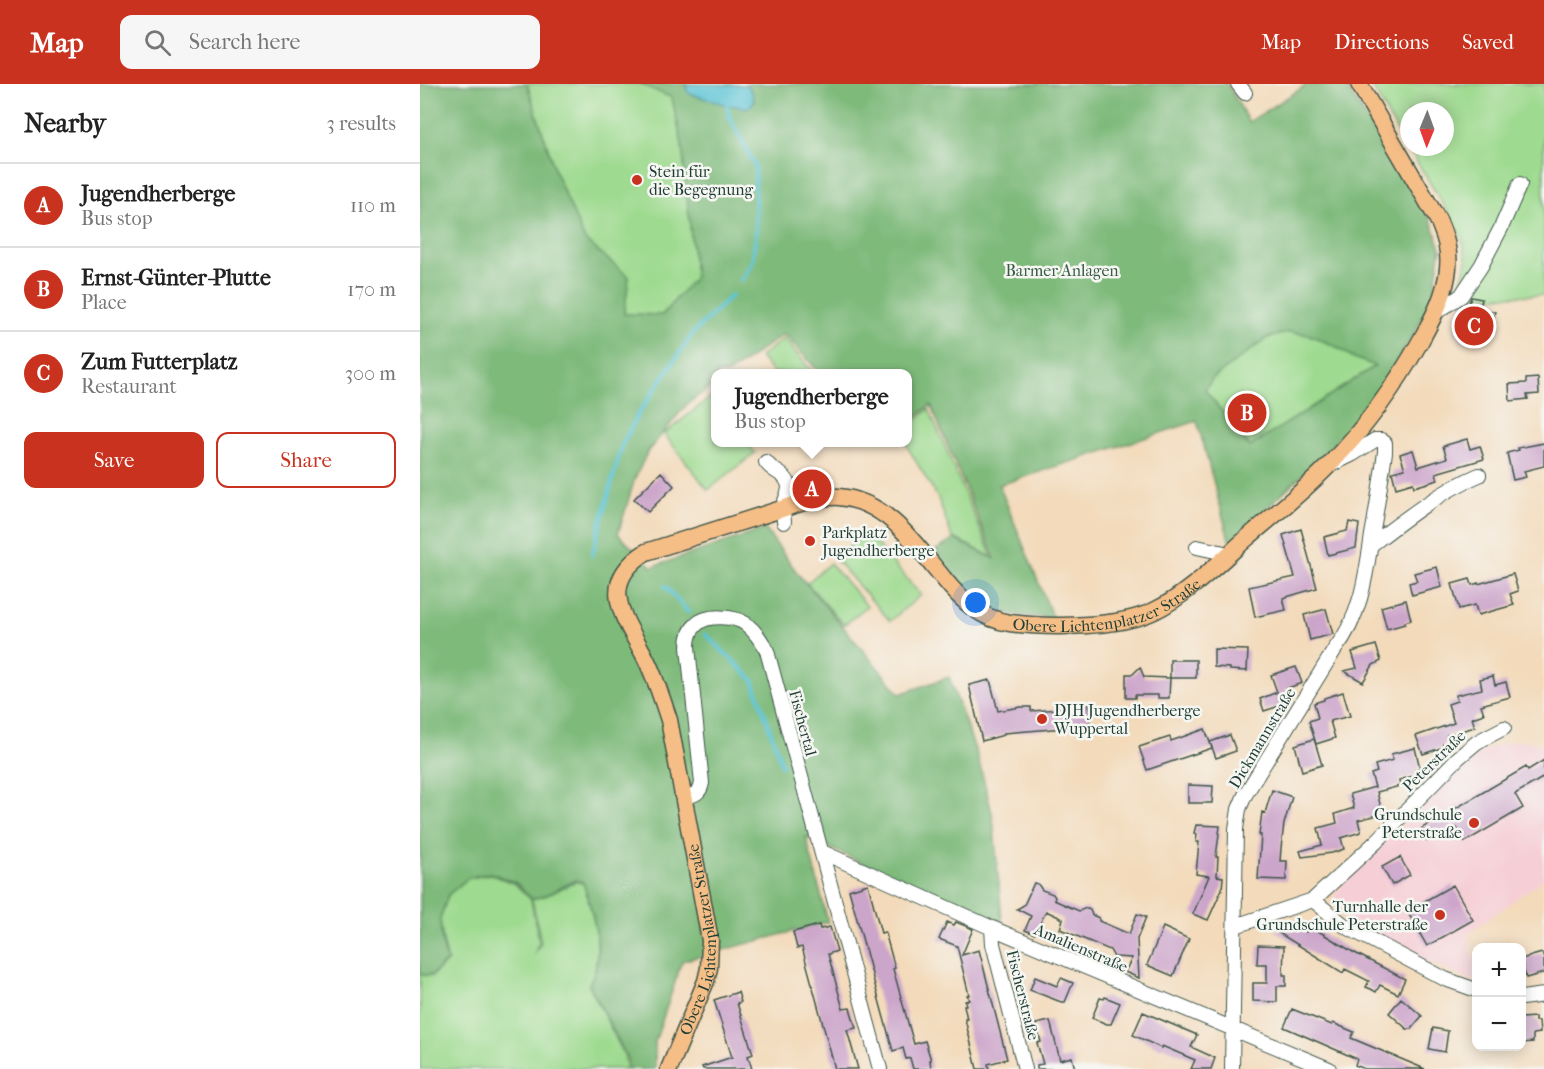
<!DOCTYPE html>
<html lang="en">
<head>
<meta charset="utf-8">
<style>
  :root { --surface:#fff; --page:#f6f6f6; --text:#222; --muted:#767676; --line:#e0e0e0; --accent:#c8321e }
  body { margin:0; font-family:"IM FELL French Canon",serif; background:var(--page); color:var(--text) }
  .controls { position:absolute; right:18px; bottom:18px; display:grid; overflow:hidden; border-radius:12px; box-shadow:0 3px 15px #0003 }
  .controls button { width:54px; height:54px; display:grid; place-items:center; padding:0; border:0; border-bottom:2px solid var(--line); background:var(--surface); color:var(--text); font:30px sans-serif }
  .compass { position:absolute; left:980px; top:18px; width:54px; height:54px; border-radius:50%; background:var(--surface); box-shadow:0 3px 15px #0003; rotate:181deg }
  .you { position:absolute; left:556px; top:519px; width:21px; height:21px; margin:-15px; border:4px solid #fff; border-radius:50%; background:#1a73e8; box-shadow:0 0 0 9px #1a73e833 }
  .badge { display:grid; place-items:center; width:39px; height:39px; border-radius:50%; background:var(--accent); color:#fff; font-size:20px; font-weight:700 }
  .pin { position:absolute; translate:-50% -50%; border:3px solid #fff; box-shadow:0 2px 6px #0006 }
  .popup { position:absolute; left:291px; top:285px; width:201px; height:78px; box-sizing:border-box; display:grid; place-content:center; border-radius:12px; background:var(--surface); filter:drop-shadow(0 2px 4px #0005); font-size:20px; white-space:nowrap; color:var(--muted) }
  .popup b { font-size:22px; color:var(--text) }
  .popup::after { content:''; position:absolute; left:50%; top:100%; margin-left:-12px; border:12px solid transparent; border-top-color:var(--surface) }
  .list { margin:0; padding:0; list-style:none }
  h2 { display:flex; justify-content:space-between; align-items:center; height:78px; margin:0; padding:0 24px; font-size:26px }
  h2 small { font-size:20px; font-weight:400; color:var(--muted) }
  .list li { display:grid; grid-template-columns:39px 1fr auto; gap:18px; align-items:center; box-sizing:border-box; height:84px; padding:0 24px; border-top:2px solid var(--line) }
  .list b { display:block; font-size:22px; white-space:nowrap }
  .list p { margin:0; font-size:20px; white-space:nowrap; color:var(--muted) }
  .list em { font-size:20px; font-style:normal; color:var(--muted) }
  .actions { display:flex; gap:12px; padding:18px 24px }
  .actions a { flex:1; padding:14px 0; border:2px solid var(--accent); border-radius:12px; text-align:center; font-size:21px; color:var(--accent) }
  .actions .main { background:var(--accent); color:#fff }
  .icon { flex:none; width:33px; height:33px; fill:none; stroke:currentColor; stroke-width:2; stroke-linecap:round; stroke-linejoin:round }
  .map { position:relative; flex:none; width:1124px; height:985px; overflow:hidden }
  header { display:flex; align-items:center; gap:36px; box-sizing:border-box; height:84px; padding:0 30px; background:var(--accent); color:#fff }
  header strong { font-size:28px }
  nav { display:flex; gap:33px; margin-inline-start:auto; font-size:21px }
  .search { width:420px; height:54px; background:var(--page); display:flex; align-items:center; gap:15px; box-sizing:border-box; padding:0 21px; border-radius:12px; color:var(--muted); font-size:22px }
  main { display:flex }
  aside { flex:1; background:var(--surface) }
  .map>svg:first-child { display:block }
  .built { fill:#f6cfd6 }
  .green { fill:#9eda8f; stroke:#5e8c62; stroke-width:1.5; fill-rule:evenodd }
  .forest { fill:#7eba7a; stroke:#4e7c57; stroke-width:1.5; fill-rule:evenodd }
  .water { fill:#59c3d4; stroke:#3c8084; stroke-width:1.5 }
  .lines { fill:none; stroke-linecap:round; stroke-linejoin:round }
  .stream { stroke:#59c3d4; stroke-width:4 }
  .building { fill:#cca5ca }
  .minor-casing { stroke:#3f5548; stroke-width:16 }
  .major-casing { stroke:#3f5548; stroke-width:19 }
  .minor { stroke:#fff; stroke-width:14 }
  .major { stroke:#f6be87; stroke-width:16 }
  .poi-dot { fill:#c8321e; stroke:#f6f6f2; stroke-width:2 }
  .labels { text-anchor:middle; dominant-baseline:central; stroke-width:5; stroke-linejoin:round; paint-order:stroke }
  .poi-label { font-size:16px; fill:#1f3d34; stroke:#f6f6f2; text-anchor:start }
  .park-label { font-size:16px; fill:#385c46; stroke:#f6f6f2 }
  .street-label { font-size:16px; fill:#1f3d34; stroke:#f6f6f2 }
</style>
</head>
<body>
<header>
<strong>Map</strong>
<div class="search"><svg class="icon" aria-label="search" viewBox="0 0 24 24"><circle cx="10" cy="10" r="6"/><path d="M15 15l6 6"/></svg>Search here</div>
<nav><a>Map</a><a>Directions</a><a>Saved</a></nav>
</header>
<main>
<aside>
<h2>Nearby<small>3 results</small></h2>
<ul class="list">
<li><span class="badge">A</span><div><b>Jugendherberge</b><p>Bus stop</p></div><em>110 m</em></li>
<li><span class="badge">B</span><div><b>Ernst-Günter-Plutte</b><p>Place</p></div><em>170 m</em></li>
<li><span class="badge">C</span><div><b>Zum Futterplatz</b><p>Restaurant</p></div><em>300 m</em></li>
</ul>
<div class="actions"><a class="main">Save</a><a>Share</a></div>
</aside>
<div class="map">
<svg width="1124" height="985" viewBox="0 0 1124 985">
  <rect width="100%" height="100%" fill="#f6f6f2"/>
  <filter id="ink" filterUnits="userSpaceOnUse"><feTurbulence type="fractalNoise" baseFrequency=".0167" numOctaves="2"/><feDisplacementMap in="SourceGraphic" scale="12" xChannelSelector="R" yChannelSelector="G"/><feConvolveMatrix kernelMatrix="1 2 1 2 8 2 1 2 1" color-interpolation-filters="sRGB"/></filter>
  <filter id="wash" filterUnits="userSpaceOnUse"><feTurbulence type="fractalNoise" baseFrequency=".008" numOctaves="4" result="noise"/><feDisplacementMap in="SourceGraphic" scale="24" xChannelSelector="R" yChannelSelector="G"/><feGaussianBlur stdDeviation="1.35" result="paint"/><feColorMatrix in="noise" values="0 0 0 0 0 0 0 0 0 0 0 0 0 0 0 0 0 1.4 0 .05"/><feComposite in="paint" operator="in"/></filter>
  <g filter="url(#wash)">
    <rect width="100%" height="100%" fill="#f3daba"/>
    <path class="built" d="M1108,656L1124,663V795L1047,850L1056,883V898L1032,889L978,862L923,832L918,827L915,819V811L918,805L1039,683L1053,672L1077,661L1093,657Z"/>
    <path class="green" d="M107,0H221L252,13L262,60L275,194L242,231L204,230L209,193L165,157L136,90Z
      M951,0H1124V211L1037,213L1047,177L1043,158L1030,131L970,35ZM989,27H1025V63H989Z
      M870,248L890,251L917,263L934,274L955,282L830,363L785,306L792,295L847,254Z
      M364,254L393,289H353L340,273Z
      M291,313L296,320V358L327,359L335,369L288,406L244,350Z
      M509,325L572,473L532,453L518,414L485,359L488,358V342Z
      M446,448L501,511L470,537L415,475Z
      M410,479L447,522L424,541L387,499Z
      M70,790L95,800L111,816L119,858L114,870L121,859L112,815L130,810L155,798L163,799C173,832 186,868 169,901L205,973L206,985H0V891L12,892L28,877L23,857L20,835L28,811L47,795Z"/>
    <path class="forest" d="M0,0H107L136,90L165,156L209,193L204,230L242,231L275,193L262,60L252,14L221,0H271L266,2L334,17C333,11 331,3 324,0H807L829,38L888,0H924L996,109L1011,136L1021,164L1013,212L994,250L956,309L909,365L810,459L777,337L579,401L633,534C615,532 584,532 568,522C548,511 529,485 515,467L534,455L575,475L511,321L488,339V290L400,289L364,250L309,289L296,290V299L267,320L228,367L215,394L198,450L232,483L345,445L379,491L480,610L529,593L558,674L573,733L582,836H567L386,753L408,838L262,877L235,958V985H208L207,973L169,900C187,868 173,831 163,798L156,796L124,812L112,815L96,799L70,789L48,794L28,811L20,835L22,858L27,877L12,891H0ZM870,248L890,251L917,263L934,274L955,282L830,363L785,306L792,295L847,254Z"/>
    <path class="water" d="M271,0L327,1L332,9L334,17L329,24L307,21L270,10L267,7L266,2Z"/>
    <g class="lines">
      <path class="stream" d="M307,21L309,32L335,82L336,151L332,179L321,196
        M172,471L202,361L218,330L273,249L312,211
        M245,502L268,528
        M285,550L333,596L362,681"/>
    </g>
    <g id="blocks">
      <path class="building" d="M1051,213L1062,215L1060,225L1075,228L1068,256L1053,253L1052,258L1040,255L1041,250L1036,249L1042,222L1048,223Z
        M1118,294L1119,310L1107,311L1108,315L1090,317L1089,300L1106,299V295Z
        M1047,355L1050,365L1060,362L1064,375L1016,389L1018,396L994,403L993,399L976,404L972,388L985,385L980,370L993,366L998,383L1027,374L1023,362Z
        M1124,359V382L1104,387L1106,393L1093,396L1087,369L1099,366L1098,364Z
        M241,388L254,402L228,428L214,415Z
        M929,438L939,440L936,464L908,471L904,453L927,447Z
        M881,445L897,504L863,514L866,526L835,533L829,503L875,493L863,451Z
        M1017,483L1022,503L992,511L989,499L997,497L994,489Z
        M1093,490L1098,507L1090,510L1094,521L1058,531L1055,521L1039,525L1032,500L1050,495L1052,501L1058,499V500Z
        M986,516L991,536L985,538V540L967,545L961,523Z
        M906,525L913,550L890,556L884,531Z
        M956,561L961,577L953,581L943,598L924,587L937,584L932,568Z
        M794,565L828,566L827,587L810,586V584L794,583Z
        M750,576H776V594H750L749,614H738V611H715V614H706V590H713L720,583L724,593L750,594Z
        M876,583L882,599L865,605L869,619L844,627L840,615L857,608L851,591Z
        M1073,592L1075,601L1086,598L1090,613L1061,621L1064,630L1052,634L1055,643L1027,651L1029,658L1023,660L1024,663L1003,670L996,652L1034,639L1028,620L1037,617L1036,611L1062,605L1060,595Z
        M570,596L578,627L601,623H611V627L655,624V619L669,618L670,642L584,649V651L562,657L549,601Z
        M923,608L930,632L910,637L915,654L896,660L889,637L898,634L894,619L904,616V614Z
        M785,645L792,664L727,686L719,663L750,653L751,657Z
        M810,651L816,667L796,674L790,658Z
        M894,655L902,681L882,687L875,661Z
        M995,664L1000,684L995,686L997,691L979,696L980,702L957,708L961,724L956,726L958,731L938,736L941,748L921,754L924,765L912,769L882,773L880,767L902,761L898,744L917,739L915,730L934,724L930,710L955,703L951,690L957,688L955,681L973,676L971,670Z
        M1124,676V693L1095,710L1103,724L1045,758L1037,744L1017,755L1016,753L1007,757L1002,744L1106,683L1108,686Z
        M768,701L793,702L792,719H768Z
        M852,706L872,713L864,740L861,764L860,777H867L866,796L838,795L841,751H839L842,728L845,729Z
        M776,741L800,742L796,773H798L797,792L803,793L802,805L788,836L773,830L789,792L776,790L779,758H776L777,750L774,749Z
        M980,773L990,791L972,801L962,783Z
        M614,799L618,800L622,806L633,810L635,813L634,816L659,827L666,824L670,826L672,831L679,834V837L709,850L717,830L726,833L717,855L719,894L705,888L712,874L694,873L690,866L640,845L643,835L626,827L615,850L605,846L611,832L597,825L604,821Z
        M448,800L461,849L465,848L475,884L473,885L494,960L505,957L511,976H510L511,985H493L490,974L486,975L483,964L473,967L429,806Z
        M1033,801L1053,836L1007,862L987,827Z
        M527,838L534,841L536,838L553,845L542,871L559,866L587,975L568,980L569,985H557L545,935H547L544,921H546L545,917L549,916L547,911H549L537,862L519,855Z
        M399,841L400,845L410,843L417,867L408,870L423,925L430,924L436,944L427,946L438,985H415L382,863L377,864L373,848Z
        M890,842L933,868L985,895L978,910L960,901L956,908L951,905L946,903L949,897L925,885L923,889L854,846H883L886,848Z
        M743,843L769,855L753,892L727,881Z
        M838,861L864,862L863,891H866V902H857V918L833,917V899H847V880H837Z
        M1122,869L1124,875V889L1106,894L1101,875Z
        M615,893L637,902L641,894L653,899L645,918H641L610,906Z
        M318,908L321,918L317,919L333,970L328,972L332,985H283L282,983L312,973L294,916Z
        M685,913L700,919L691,940H687L672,934L680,914L684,915Z
        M981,914L1002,932L991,945H987L969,929Z
        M872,925L912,941L913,939L934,948L931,954L1005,985H945L935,981L937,975L864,943Z
        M723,928L777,951L771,963L795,974L791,985H771L775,976L742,962L741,964L713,951Z
        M1115,933V937H1119L1120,949L1113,950V958L1101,959V934Z
        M630,937L640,976L652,973L655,985H617V981L623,980L617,959L621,958L616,940Z
        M1013,944L1028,947L1025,968L1009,965Z"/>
    </g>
  </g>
  <g filter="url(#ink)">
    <use href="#blocks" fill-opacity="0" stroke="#3f5548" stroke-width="1.5"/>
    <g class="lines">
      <g class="minor-casing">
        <path id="minor" d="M818,0L825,9
          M1016,228L1041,212L1061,182L1081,144L1100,100
          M346,378C352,387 360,388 365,394C374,404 365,413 363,423C362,427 364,433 364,438
          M951,461C985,435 1019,408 1059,391
          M777,463L809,470
          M264,713C274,711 280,710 282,699L268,563C268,555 270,546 276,541C286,530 315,532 326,540C336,548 341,556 347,567L460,985
          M402,768L572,844L909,985
          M893,816L956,758L1038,674L1057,658L1084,644
          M815,842L893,816L925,842L1025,895L1056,906
          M572,844L573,860L605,985
          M1102,914L1124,911
          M812,985L816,745L819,725L825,711L915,565C941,533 946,491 952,451C957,424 961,396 965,368V359L961,356H955L933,370L913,380"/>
      </g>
      <g class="major-casing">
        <g id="major">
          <path id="s1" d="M249,985L286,897L289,884L290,856L249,636C242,615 236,595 226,575C206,535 175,501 226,468L387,417C398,415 408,412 419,413C467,417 496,461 524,495C542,517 561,535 590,539C629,544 699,544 734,527C766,512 801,477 827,454C855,430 884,407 909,381C945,344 976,301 1001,256C1013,234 1026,210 1028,184C1030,167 1025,152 1018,136L939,0"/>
        </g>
      </g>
      <use href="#minor" class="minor"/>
      <use href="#major" class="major"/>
    </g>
  </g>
  <g class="poi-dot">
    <circle cx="217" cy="96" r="6"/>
    <circle cx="390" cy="457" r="6"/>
    <circle cx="622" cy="635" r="6"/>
    <circle cx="1054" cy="739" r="6"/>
    <circle cx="1020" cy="831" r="6"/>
  </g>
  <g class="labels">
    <g class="poi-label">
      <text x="229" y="87">Stein für<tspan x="229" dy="18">die Begegnung</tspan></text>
      <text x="402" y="448">Parkplatz<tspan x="402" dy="18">Jugendherberge</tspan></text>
      <text x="634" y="626">DJH Jugendherberge<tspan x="634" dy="18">Wuppertal</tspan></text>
      <text x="1042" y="730" text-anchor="end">Grundschule<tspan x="1042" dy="18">Peterstraße</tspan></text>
      <text x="1008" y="822" text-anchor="end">Turnhalle der<tspan x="1008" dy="18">Grundschule Peterstraße</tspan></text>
    </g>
    <g class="park-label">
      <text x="642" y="186">Barmer Anlagen</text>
    </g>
    <g class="street-label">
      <text stroke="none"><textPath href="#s1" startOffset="1071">Obere Lichtenplatzer Straße</textPath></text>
      <text transform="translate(383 639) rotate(75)">Fischertal</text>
      <text transform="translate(842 654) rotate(-59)">Dickmannstraße</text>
      <text transform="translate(1014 677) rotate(-44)">Peterstraße</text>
      <text stroke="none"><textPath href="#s1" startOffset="136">Obere Lichtenplatzer Straße</textPath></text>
      <text transform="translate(661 864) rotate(23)">Amalienstraße</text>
      <text transform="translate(603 911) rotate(76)">Fischerstraße</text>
    </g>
  </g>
</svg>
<div class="controls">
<button>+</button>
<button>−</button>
</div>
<svg class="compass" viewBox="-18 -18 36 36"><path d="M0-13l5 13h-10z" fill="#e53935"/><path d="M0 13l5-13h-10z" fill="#767676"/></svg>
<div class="you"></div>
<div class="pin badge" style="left:392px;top:405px">A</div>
<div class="popup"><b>Jugendherberge</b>Bus stop</div>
<div class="pin badge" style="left:827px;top:329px">B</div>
<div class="pin badge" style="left:1054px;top:242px">C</div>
</div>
</main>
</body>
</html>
